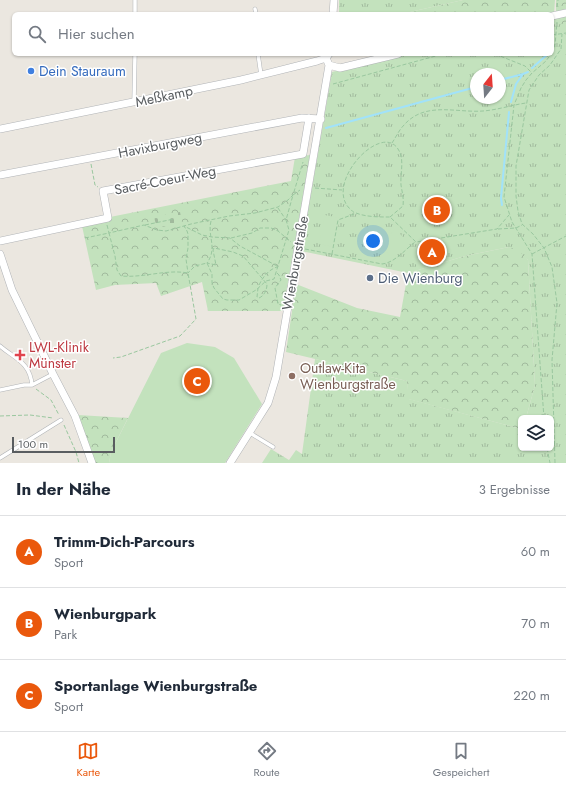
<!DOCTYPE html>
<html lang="de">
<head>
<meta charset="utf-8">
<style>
  :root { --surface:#fff; --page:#f6f6f7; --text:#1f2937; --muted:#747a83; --line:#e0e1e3; --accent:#ea580c }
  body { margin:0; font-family:Jost,sans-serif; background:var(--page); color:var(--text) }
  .controls { position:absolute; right:12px; bottom:12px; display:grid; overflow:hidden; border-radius:6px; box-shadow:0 1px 3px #0004 }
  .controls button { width:36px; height:36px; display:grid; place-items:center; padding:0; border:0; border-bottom:1px solid var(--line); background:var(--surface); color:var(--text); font:20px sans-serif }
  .compass { position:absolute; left:470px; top:68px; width:36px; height:36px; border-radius:50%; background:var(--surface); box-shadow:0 1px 3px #0004; rotate:17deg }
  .scale { position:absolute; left:12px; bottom:10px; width:103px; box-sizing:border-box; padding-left:4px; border:2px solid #595d60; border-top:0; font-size:11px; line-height:14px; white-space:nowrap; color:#595d60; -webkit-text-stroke:3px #fff; paint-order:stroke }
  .you { position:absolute; left:373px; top:241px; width:14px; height:14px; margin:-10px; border:3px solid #fff; border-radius:50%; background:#1a73e8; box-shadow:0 0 0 6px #1a73e833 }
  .badge { display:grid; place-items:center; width:26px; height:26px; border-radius:50%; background:var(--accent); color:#fff; font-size:13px; font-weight:700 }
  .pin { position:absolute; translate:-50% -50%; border:2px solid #fff; box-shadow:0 1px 4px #0006 }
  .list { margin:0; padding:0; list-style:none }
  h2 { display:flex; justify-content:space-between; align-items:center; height:52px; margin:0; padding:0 16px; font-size:17px }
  h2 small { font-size:13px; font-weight:400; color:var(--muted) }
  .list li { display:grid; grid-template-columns:26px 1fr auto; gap:12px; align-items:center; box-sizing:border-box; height:72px; padding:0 16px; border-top:1px solid var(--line) }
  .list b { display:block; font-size:15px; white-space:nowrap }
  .list p { margin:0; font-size:13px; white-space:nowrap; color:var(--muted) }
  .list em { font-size:13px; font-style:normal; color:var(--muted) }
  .icon { flex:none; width:22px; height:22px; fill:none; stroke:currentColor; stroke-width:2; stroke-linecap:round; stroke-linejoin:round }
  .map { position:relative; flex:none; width:566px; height:463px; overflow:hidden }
  .search { position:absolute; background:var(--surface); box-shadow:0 1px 3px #0004; left:12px; right:12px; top:12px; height:44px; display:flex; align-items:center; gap:10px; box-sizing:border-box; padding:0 14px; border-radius:6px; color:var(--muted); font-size:15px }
  .sheet { height:268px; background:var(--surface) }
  nav { display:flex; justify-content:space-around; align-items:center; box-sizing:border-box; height:56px; border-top:1px solid var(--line); background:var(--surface); font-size:11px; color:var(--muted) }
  nav a { display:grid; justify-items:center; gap:2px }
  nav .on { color:var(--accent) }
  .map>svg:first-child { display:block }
  .grass { fill:url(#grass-tufts); fill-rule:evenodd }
  .forest { fill:url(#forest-crowns) }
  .cemetery { fill:url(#cemetery-stones) }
  .pitch { fill:#c3e2bd }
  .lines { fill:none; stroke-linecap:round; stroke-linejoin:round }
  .stream { stroke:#a1e2fa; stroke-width:2 }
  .service-casing { stroke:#b1b4b7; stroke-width:4.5 }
  .minor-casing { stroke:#b1b4b7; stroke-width:8 }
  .path { stroke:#9ac79f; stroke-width:1; stroke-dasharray:4 2; stroke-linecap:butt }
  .service { stroke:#fff; stroke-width:3.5 }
  .minor { stroke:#fff; stroke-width:7 }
  .shop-dot { fill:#3f7fe0; stroke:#fff; stroke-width:1.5 }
  .service-dot { fill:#5c6f8a; stroke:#fff; stroke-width:1.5 }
  .health-dot { fill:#e0444e; stroke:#fff; stroke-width:1.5 }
  .education-dot { fill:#8d6e63; stroke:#fff; stroke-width:1.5 }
  .labels { text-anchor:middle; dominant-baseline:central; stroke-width:3; stroke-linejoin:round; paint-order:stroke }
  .shop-label { font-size:14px; fill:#366cbe; stroke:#fff; text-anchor:start }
  .street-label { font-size:14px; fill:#595d60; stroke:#fff }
  .service-label { font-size:14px; fill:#4e5e75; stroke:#fff; text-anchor:start }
  .health-label { font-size:14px; fill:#be3a42; stroke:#fff; text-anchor:start }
  .education-label { font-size:14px; fill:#785e54; stroke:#fff; text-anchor:start }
</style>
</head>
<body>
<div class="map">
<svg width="566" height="463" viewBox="0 0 566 463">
  <defs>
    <pattern id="grass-tufts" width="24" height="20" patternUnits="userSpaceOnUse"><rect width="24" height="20" fill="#c3e2bd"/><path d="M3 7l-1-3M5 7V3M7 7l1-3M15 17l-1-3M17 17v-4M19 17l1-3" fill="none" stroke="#a1ba9d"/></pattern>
    <pattern id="forest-crowns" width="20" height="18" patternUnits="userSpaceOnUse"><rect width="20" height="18" fill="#c3e2bd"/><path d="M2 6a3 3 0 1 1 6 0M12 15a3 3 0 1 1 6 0" fill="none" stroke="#a1ba9d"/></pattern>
    <pattern id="cemetery-stones" width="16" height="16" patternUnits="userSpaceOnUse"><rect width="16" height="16" fill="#c3e2bd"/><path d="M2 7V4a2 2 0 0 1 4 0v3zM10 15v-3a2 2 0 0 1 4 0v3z" fill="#a1ba9d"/></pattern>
  </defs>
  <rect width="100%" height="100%" fill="#ebe7e0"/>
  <path class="grass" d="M339,0H463L401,14H339Z
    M556,0H566V463H262L271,449L289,460L296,450L302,454L315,359L407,381L409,399L521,429V448H551V418H526L535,385L528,260L509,247L465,256L408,273L301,251L332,72L405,54H552V18L556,17ZM476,74H500V98H476Z"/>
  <path class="forest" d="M463,0H555L554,14H401Z
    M558,0H566V33L562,34Z
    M310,155L283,311H208L202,282L161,296L156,283L115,285L96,290L82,226L111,220L110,217L291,181L295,157Z
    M509,247L518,250L528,260L535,385L526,418H521V429L408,399L407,381L286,352L296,284L357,308L400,317L408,273L465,256Z
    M78,415L128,418L111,452L109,463H94Z"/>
  <path class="cemetery" d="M180,212L182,223L157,228L154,217Z"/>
  <path class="pitch" d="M325,215L340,218L334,247L319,244Z
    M395,229L406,240L390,256L380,245Z
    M444,241L448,256L416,265L418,248Z
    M187,343L215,347L234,358L262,404L225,463H109L111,452L161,353Z"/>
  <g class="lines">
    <path class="stream" d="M552,44L553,38
      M532,68L548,54
      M500,80L523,74L528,72
      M511,102L516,84L523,74
      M326,128L476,87
      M502,205L501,198L509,112"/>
    <g class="service-casing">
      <path id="service" d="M255,9L256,14
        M135,14V0
        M258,54L261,75
        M134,102L135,54
        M0,346C15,359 30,362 32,385
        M0,390L24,385H32L53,374
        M250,433L273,447
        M0,458L61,420"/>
    </g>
    <g class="minor-casing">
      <path id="minor" d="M333,14L334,0
        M552,16L566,13
        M329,65L340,68L398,54
        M0,129L241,80L317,61L326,58L329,54
        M0,175L302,118L321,119
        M0,241L108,218L103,191L303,154L309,118
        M0,254L12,290L53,374L75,416L92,463
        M230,463L268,403L276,377L329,65L326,58"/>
    </g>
    <path class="path" d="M557,7L558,0
      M552,35L566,33
      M552,53L555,45L557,22
      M495,54L525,66L531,72
      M333,84L443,54
      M392,143C396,137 399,130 404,125C425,101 456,113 483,111C497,110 512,105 526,103
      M91,164L95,185L98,187
      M315,188L342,190
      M278,208L286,220
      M390,217L403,206C404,198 402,192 401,185C400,173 405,159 398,149C381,122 325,182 349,208C352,210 353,213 356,213C366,217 379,217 390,217L416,242L497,229L509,215
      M211,221C207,236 218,248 207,263L216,265L213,250L214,248L233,252L243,256L267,284C267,290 264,296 259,298L257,297L258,288
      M107,225L109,233L144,225L157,230L166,231L191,224L229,216L255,213L278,207L288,200L293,195L303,162
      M145,225L174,219
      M498,229L516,228L522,225
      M85,238L109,233L115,256L117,270L121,276C144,278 166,269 188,273L196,319L180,336L121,357L113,358
      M231,238L252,233L260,228H271L278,231L291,242
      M305,249L382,264C394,263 405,250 415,242
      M332,254L338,220L354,214
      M532,254L566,236
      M277,266L240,246L230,238L212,237L202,235L184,226L187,231L188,234V248L186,259L188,273L195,266L207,263L212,274V283L214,288L223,299L227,300H239L256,290L266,281L274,279L289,230L286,220L293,195L300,190
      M277,273L279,275L281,280L275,288L278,304L281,305
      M259,285C263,277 268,270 277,267
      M36,389L51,400L59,415
      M0,416L30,415L53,418
      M544,418L532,254L512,222L504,197L514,105L521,88L526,80L532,73L546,61L551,54
      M64,425L76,452L79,463
      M547,448L550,463
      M555,463L552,360L557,303L552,267L544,248L533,234L522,224L518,211L516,196V166L529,90L539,75L550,65L561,49L562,34"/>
    <use href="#service" class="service"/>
    <use href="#minor" class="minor"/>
  </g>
  <circle class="shop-dot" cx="31" cy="71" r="4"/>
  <circle class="service-dot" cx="370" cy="278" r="4"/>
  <path class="health-dot" d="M18 349h4v4h4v4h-4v4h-4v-4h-4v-4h4z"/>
  <circle class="education-dot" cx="292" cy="376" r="4"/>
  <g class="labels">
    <g class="shop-label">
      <text x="39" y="71">Dein Stauraum</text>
    </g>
    <g class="street-label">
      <text transform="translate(164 96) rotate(-12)">Meßkamp</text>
      <text transform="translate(160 145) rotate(-11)">Havixburgweg</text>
      <text transform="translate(165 180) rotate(-11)">Sacré-Coeur-Weg</text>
      <text transform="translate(295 263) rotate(-80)">Wienburgstraße</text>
    </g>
    <g class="service-label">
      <text x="378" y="278">Die Wienburg</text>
    </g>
    <g class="health-label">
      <text x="29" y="347">LWL-Klinik<tspan x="29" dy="16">Münster</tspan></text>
    </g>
    <g class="education-label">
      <text x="300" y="368">Outlaw-Kita<tspan x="300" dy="16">Wienburgstraße</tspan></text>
    </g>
  </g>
</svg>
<div class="controls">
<button><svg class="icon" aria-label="layers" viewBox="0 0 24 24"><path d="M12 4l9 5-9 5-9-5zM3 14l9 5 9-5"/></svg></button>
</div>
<svg class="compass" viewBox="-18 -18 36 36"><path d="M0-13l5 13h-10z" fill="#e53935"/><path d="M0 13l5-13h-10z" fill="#747a83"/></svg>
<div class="scale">100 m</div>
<div class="you"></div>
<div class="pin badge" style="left:432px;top:252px">A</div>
<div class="pin badge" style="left:437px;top:210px">B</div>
<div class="pin badge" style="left:197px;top:381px">C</div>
<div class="search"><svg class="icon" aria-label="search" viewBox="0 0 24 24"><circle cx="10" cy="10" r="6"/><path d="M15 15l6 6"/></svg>Hier suchen</div>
</div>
<section class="sheet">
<h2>In der Nähe<small>3 Ergebnisse</small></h2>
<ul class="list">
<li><span class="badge">A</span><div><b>Trimm-Dich-Parcours</b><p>Sport</p></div><em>60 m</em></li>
<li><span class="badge">B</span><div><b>Wienburgpark</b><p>Park</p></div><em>70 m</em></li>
<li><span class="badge">C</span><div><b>Sportanlage Wienburgstraße</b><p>Sport</p></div><em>220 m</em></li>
</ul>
</section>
<nav>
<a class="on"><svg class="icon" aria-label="map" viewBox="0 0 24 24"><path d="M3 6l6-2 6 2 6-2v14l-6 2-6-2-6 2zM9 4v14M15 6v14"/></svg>Karte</a>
<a><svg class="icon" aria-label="directions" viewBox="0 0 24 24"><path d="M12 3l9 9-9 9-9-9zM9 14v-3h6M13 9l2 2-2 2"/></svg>Route</a>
<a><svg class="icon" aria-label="saved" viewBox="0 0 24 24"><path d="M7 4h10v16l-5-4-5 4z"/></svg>Gespeichert</a>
</nav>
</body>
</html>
